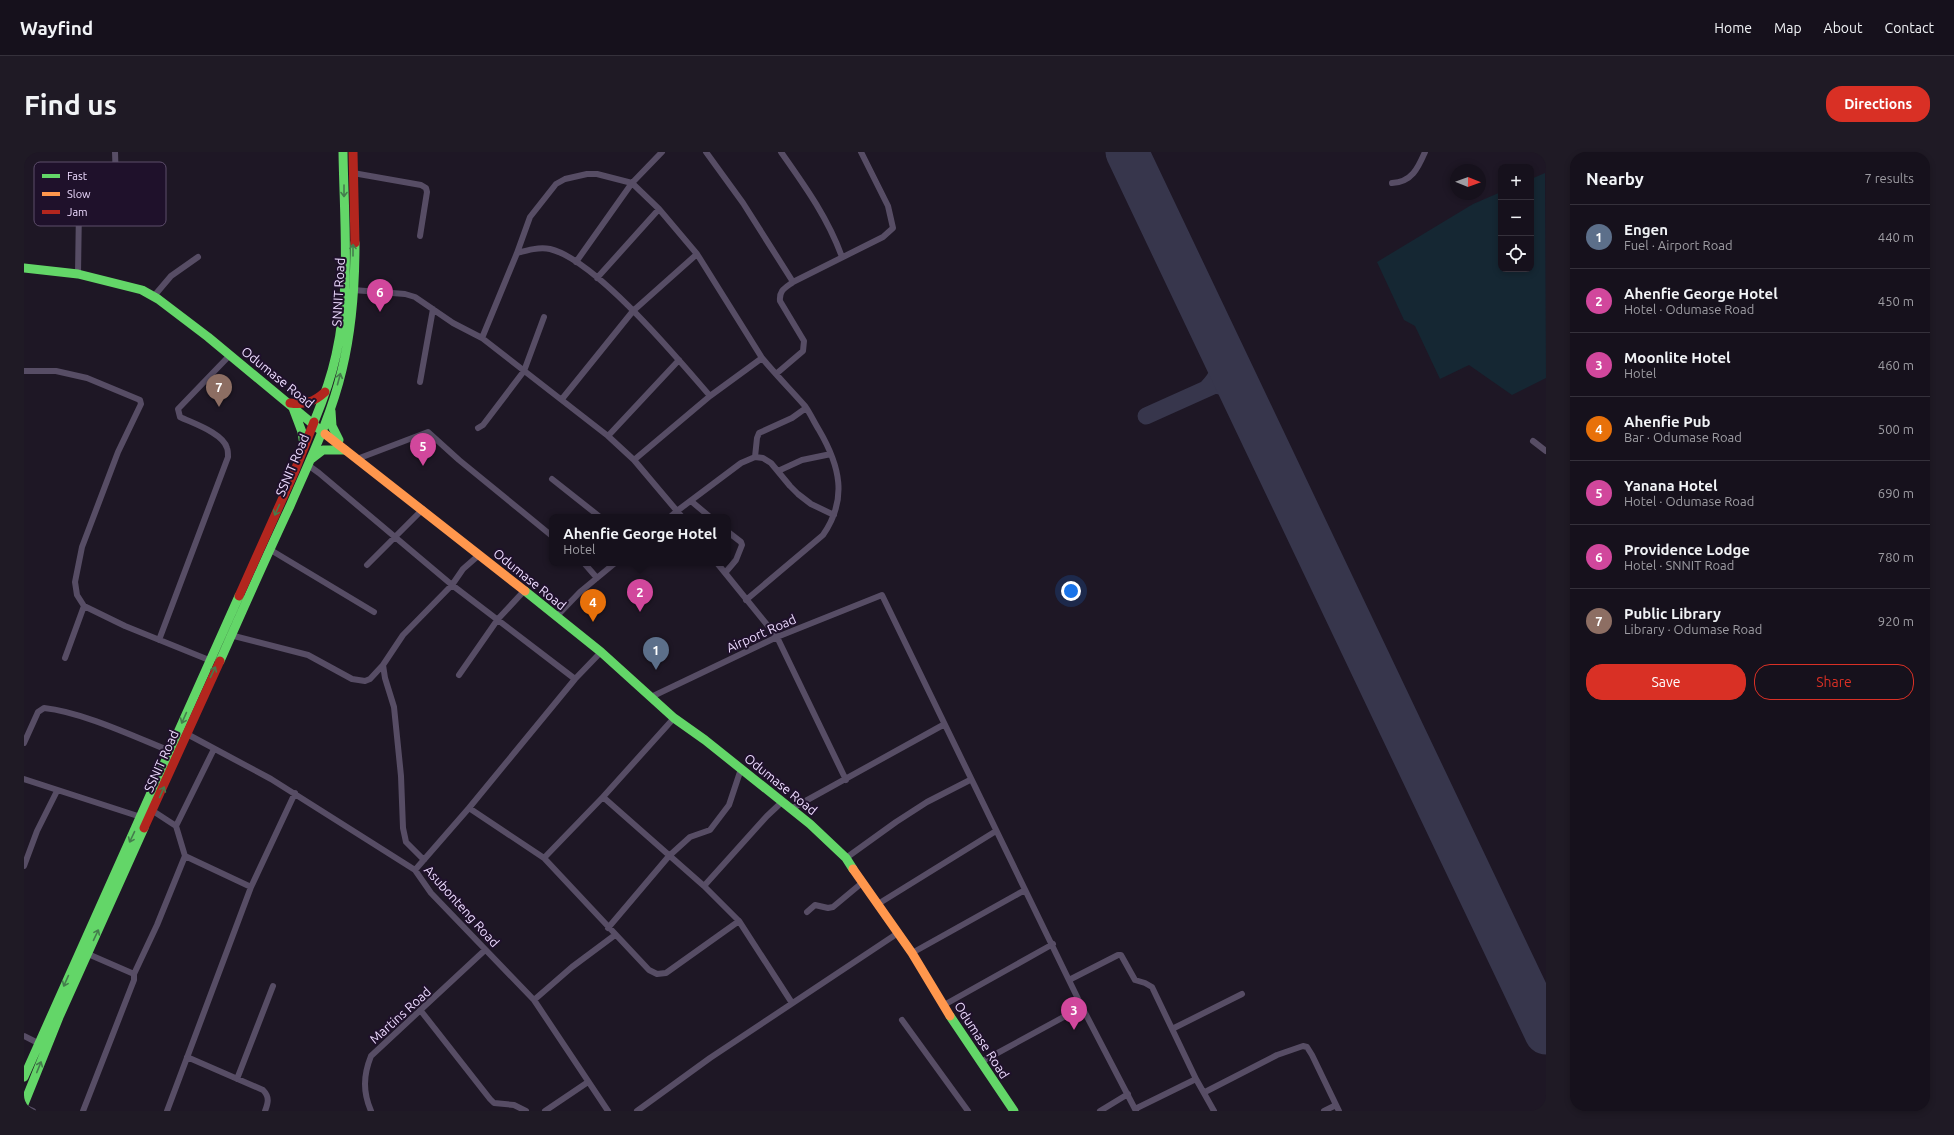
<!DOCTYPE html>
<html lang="en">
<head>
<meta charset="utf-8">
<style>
  :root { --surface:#16111c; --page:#1f1a25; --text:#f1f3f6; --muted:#9e9da3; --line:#35313b; --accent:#d93025 }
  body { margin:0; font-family:Ubuntu,sans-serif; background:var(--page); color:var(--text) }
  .controls { position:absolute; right:12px; top:12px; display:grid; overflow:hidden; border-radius:8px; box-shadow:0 2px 6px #0003 }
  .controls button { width:36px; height:36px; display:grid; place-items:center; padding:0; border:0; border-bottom:1px solid var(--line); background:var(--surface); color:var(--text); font:20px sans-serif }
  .compass { position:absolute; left:1426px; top:12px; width:36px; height:36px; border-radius:50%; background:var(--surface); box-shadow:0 2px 6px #0003; rotate:91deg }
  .you { position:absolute; left:1047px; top:439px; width:14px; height:14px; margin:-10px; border:3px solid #fff; border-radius:50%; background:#1a73e8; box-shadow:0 0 0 6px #1a73e833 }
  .badge { display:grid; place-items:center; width:26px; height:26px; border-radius:50%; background:var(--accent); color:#fff; font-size:13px; font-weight:700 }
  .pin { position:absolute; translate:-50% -33px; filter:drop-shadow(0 1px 2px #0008) }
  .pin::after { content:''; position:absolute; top:21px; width:14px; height:12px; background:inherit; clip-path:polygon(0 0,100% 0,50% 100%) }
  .popup { position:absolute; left:525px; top:362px; width:182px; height:52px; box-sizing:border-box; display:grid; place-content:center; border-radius:8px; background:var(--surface); filter:drop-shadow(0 1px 3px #0005); font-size:13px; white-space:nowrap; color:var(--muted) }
  .popup b { font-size:15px; color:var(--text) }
  .popup::after { content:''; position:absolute; left:50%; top:100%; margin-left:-8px; border:8px solid transparent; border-top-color:var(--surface) }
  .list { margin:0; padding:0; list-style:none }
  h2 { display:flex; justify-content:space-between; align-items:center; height:52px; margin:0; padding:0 16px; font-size:17px }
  h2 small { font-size:13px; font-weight:400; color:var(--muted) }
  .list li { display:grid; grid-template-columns:26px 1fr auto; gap:12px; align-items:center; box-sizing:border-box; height:64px; padding:0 16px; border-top:1px solid var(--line) }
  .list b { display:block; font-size:15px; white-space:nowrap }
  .list p { margin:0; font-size:13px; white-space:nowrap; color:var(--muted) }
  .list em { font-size:13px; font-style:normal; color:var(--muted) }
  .actions { display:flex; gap:8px; padding:12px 16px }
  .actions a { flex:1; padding:9px 0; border:1px solid var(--accent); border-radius:16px; text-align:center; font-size:14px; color:var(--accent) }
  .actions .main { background:var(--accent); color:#fff }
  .icon { flex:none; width:22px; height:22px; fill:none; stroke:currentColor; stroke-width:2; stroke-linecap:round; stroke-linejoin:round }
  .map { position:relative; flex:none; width:1522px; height:959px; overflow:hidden; border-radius:16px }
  header { display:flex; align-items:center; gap:24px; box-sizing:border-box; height:56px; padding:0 20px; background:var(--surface); border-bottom:1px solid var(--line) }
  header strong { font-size:19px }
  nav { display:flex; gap:22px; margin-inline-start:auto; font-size:14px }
  .intro { display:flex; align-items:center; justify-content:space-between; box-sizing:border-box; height:96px; padding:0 24px }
  h1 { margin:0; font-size:28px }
  .button { padding:10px 18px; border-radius:16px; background:var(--accent); color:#fff; font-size:14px; font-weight:700 }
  main { display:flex; gap:24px; padding:0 24px }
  aside { flex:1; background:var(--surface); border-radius:16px; box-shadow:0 2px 6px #0003 }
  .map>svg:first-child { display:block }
  .green { fill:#152733 }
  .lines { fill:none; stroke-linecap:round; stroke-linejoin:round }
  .taxiway { stroke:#37364c; stroke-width:17 }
  .runway { stroke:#37364c; stroke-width:43 }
  .street { stroke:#574d65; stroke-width:6 }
  .fast { stroke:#63d668; stroke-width:9 }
  .slow { stroke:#ff974d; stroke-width:9 }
  .jam { stroke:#b3261e; stroke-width:9 }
  .oneway { stroke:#447d4d }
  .labels { text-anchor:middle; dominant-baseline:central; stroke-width:4; stroke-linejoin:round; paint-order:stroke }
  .street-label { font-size:13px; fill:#eddbff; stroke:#1f112b }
  .key { fill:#1f112b; stroke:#5d4e6b; stroke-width:1 }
  .key-label { font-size:11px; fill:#eddbff }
</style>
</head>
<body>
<header>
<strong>Wayfind</strong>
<nav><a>Home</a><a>Map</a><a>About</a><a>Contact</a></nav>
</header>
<div class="intro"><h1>Find us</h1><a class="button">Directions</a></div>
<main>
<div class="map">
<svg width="1522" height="959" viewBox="0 0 1522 959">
  <rect width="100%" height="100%" fill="#1e1725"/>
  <path class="green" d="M1521,21L1522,226L1488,243L1445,213L1416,227L1391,174L1380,168L1353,110L1449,52L1477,40V117H1507V27Z"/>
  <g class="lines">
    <path class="taxiway" d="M1183,236C1195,224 1198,214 1197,197
      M1122,264L1191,233L1205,236L1220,247"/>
    <path class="runway" d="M1103,0L1522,881"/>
    <path class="street" d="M91,0L93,62
      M682,0L719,51L769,130C761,136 755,138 756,149L780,189L779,199L752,222
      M757,0C781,34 804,66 818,105
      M329,21L397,33L402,36L403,40L396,84
      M1368,31C1388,30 1394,16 1401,0
      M493,101L506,65L532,32L541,27L563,22H573L608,31L635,57L673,102L738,206
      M552,110L608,31L638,0
      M54,122L55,56
      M573,126L635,57
      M769,130L859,85L869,76L864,54L837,0
      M329,138L381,142L391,145L429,171L458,186L584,284L610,308L653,359L646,365
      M130,144L147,124L174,105
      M458,186L493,101C504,98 515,95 526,97C572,108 654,207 686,244
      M0,219H32L63,226L116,248L117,252L94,300L58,395L51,430L53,443L60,454L101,474L185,508
      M396,230L409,157
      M538,247L609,159L673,102
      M454,276L459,273L500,219L520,165
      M584,284L655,208
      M1509,289L1522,299
      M731,305L733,286L735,281L768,266L782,256
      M333,307L404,280L435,308L528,384
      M610,308L686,244L738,206C752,223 767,238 781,254C786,261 790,270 795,278C816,314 824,347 799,383L722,448
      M284,313L295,321L428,433L551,527
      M754,319L778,308L807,302
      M528,327L576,365
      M667,349L686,365
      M658,365L653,359L717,311L731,305L739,306L747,311L766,334L774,342L787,352L810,363
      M245,397L350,460
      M560,411L573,426
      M693,411L753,485L822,628
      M343,413L399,357
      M701,421L712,408L718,393L717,390L704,380
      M532,465L556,440L591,411
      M206,483L284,503L328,527L341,529L346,527L359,513
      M135,488L204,305C204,302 204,298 203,296C199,281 168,271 156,265L154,257L206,203
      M41,506L60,454
      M435,523L474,467L500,439
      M627,545L753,485L858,443L1058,855L1112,959
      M163,582L247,627L391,718L407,741L510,848L584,959
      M0,591L14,560L20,556C58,560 109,584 146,599
      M0,627L120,666
      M579,645L680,734L715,769L768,851
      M445,656L551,527L577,500
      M767,657L919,573
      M129,659L152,674L161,704L227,735
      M152,674L190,597
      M520,706L625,818L633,822L642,821L715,769
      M822,706L872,670L903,650L946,628
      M400,708L382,690L379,676L377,624L370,555L361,526L359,513L379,483L428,433L439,417L455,403
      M0,714L13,679L33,639
      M391,718L445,656L520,706L579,645L650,566
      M680,734L743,664L759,649
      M854,752L972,679
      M783,760L791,753L804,756L809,755L839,730
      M584,776L645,704L666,685L686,678L705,653L717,617
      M888,801L1001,738
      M110,822L133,773L161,704
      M1045,828L1094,803H1097L1111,828L1121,831L1128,835L1172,927
      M510,848L548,815L591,783
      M920,853L1029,792
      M397,859L466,947L470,951L490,953L502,959
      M878,868L944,959
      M1148,877L1218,842
      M0,884L14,891
      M163,905L239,938C246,945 244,951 241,959
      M957,910L1058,855
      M213,927L249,834
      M1181,940L1253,903L1279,894L1283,895L1288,903L1315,959
      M0,955L9,959
      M1111,957L1172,927L1190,959
      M59,959L110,828V822L64,802
      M143,959L227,735L271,641
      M347,959C339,940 339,924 347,904L461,798
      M521,959L564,930
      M613,959L686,906L874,781
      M1076,959L1104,942
      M1300,959L1312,953"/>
    <path class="fast" d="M0,116L54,122L118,138L134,147L184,185L301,282
      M269,256L278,280L280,293
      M307,259L308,274L315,288
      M290,270C299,248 307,226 312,203C327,137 320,67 319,0
      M286,308L299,298H321
      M501,439L577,500L650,566L681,588L786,672L822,706L829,717
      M196,509C219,457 242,405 266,354C285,310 307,265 318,218C328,177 331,134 331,91
      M926,864L990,959
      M0,925L215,444
      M0,952L35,865L120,676"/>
    <path class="slow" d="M301,282L501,439
      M829,717L888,801L926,864"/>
    <path class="jam" d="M329,0L331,91
      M266,251C281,253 290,250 301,240
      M215,444L270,321L290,270
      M120,676L196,509"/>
  </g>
  <defs><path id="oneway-shaft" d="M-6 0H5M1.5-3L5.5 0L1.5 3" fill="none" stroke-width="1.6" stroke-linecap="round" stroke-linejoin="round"/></defs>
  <g class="oneway">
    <use href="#oneway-shaft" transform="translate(320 39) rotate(90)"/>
    <use href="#oneway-shaft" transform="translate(329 98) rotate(-90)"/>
    <use href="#oneway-shaft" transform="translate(315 227) rotate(-75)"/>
    <use href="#oneway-shaft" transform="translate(253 358) rotate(114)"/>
    <use href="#oneway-shaft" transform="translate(189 520) rotate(-65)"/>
    <use href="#oneway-shaft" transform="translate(160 566) rotate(114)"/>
    <use href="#oneway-shaft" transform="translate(138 640) rotate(-66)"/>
    <use href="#oneway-shaft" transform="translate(108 685) rotate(115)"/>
    <use href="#oneway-shaft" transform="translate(72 783) rotate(-65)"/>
    <use href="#oneway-shaft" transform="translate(42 829) rotate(114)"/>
    <use href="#oneway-shaft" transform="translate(15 915) rotate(-68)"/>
  </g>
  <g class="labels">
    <g class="street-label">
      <text transform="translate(314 140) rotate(-87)">SNNIT Road</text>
      <text transform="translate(254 225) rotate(39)">Odumase Road</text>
      <text transform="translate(268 313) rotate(-67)">SSNIT Road</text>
      <text transform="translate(506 427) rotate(39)">Odumase Road</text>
      <text transform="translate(737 481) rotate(-24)">Airport Road</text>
      <text transform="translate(137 609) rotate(-66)">SSNIT Road</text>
      <text transform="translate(757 632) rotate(39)">Odumase Road</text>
      <text transform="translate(438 754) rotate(48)">Asubonteng Road</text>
      <text transform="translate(376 863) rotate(-42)">Martins Road</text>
      <text transform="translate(958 888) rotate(57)">Odumase Road</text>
    </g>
  </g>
  <rect x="10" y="10" width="132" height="64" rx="6" class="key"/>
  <rect x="18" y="22" width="18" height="4" fill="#63d668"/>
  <rect x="18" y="40" width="18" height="4" fill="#ff974d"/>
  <rect x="18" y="58" width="18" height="4" fill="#b3261e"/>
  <g class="key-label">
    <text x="43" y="28">Fast</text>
    <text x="43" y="46">Slow</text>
    <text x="43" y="64">Jam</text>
  </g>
</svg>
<div class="controls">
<button>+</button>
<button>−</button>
<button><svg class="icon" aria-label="locate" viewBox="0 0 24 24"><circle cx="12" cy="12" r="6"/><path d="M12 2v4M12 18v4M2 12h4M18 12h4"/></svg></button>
</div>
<svg class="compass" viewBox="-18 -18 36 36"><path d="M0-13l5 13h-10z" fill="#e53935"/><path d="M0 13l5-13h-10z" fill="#9e9da3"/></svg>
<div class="you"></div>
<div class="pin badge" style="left:632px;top:518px;background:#5c6f8a">1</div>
<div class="pin badge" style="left:616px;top:460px;background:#d1479c">2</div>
<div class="popup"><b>Ahenfie George Hotel</b>Hotel</div>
<div class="pin badge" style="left:1050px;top:878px;background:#d1479c">3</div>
<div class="pin badge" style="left:569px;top:470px;background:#e8710a">4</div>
<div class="pin badge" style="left:399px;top:314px;background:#d1479c">5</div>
<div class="pin badge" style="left:356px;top:160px;background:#d1479c">6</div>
<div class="pin badge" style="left:195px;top:255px;background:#8d6e63">7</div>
</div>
<aside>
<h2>Nearby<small>7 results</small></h2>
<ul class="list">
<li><span class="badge" style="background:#5c6f8a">1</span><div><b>Engen</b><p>Fuel · Airport Road</p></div><em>440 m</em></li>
<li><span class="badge" style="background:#d1479c">2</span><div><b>Ahenfie George Hotel</b><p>Hotel · Odumase Road</p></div><em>450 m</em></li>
<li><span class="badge" style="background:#d1479c">3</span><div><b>Moonlite Hotel</b><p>Hotel</p></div><em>460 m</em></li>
<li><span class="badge" style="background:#e8710a">4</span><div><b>Ahenfie Pub</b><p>Bar · Odumase Road</p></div><em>500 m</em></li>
<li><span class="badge" style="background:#d1479c">5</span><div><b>Yanana Hotel</b><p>Hotel · Odumase Road</p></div><em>690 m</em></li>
<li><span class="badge" style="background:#d1479c">6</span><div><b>Providence Lodge</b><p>Hotel · SNNIT Road</p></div><em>780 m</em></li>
<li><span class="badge" style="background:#8d6e63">7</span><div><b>Public Library</b><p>Library · Odumase Road</p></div><em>920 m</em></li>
</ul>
<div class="actions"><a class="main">Save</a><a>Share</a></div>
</aside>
</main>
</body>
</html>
